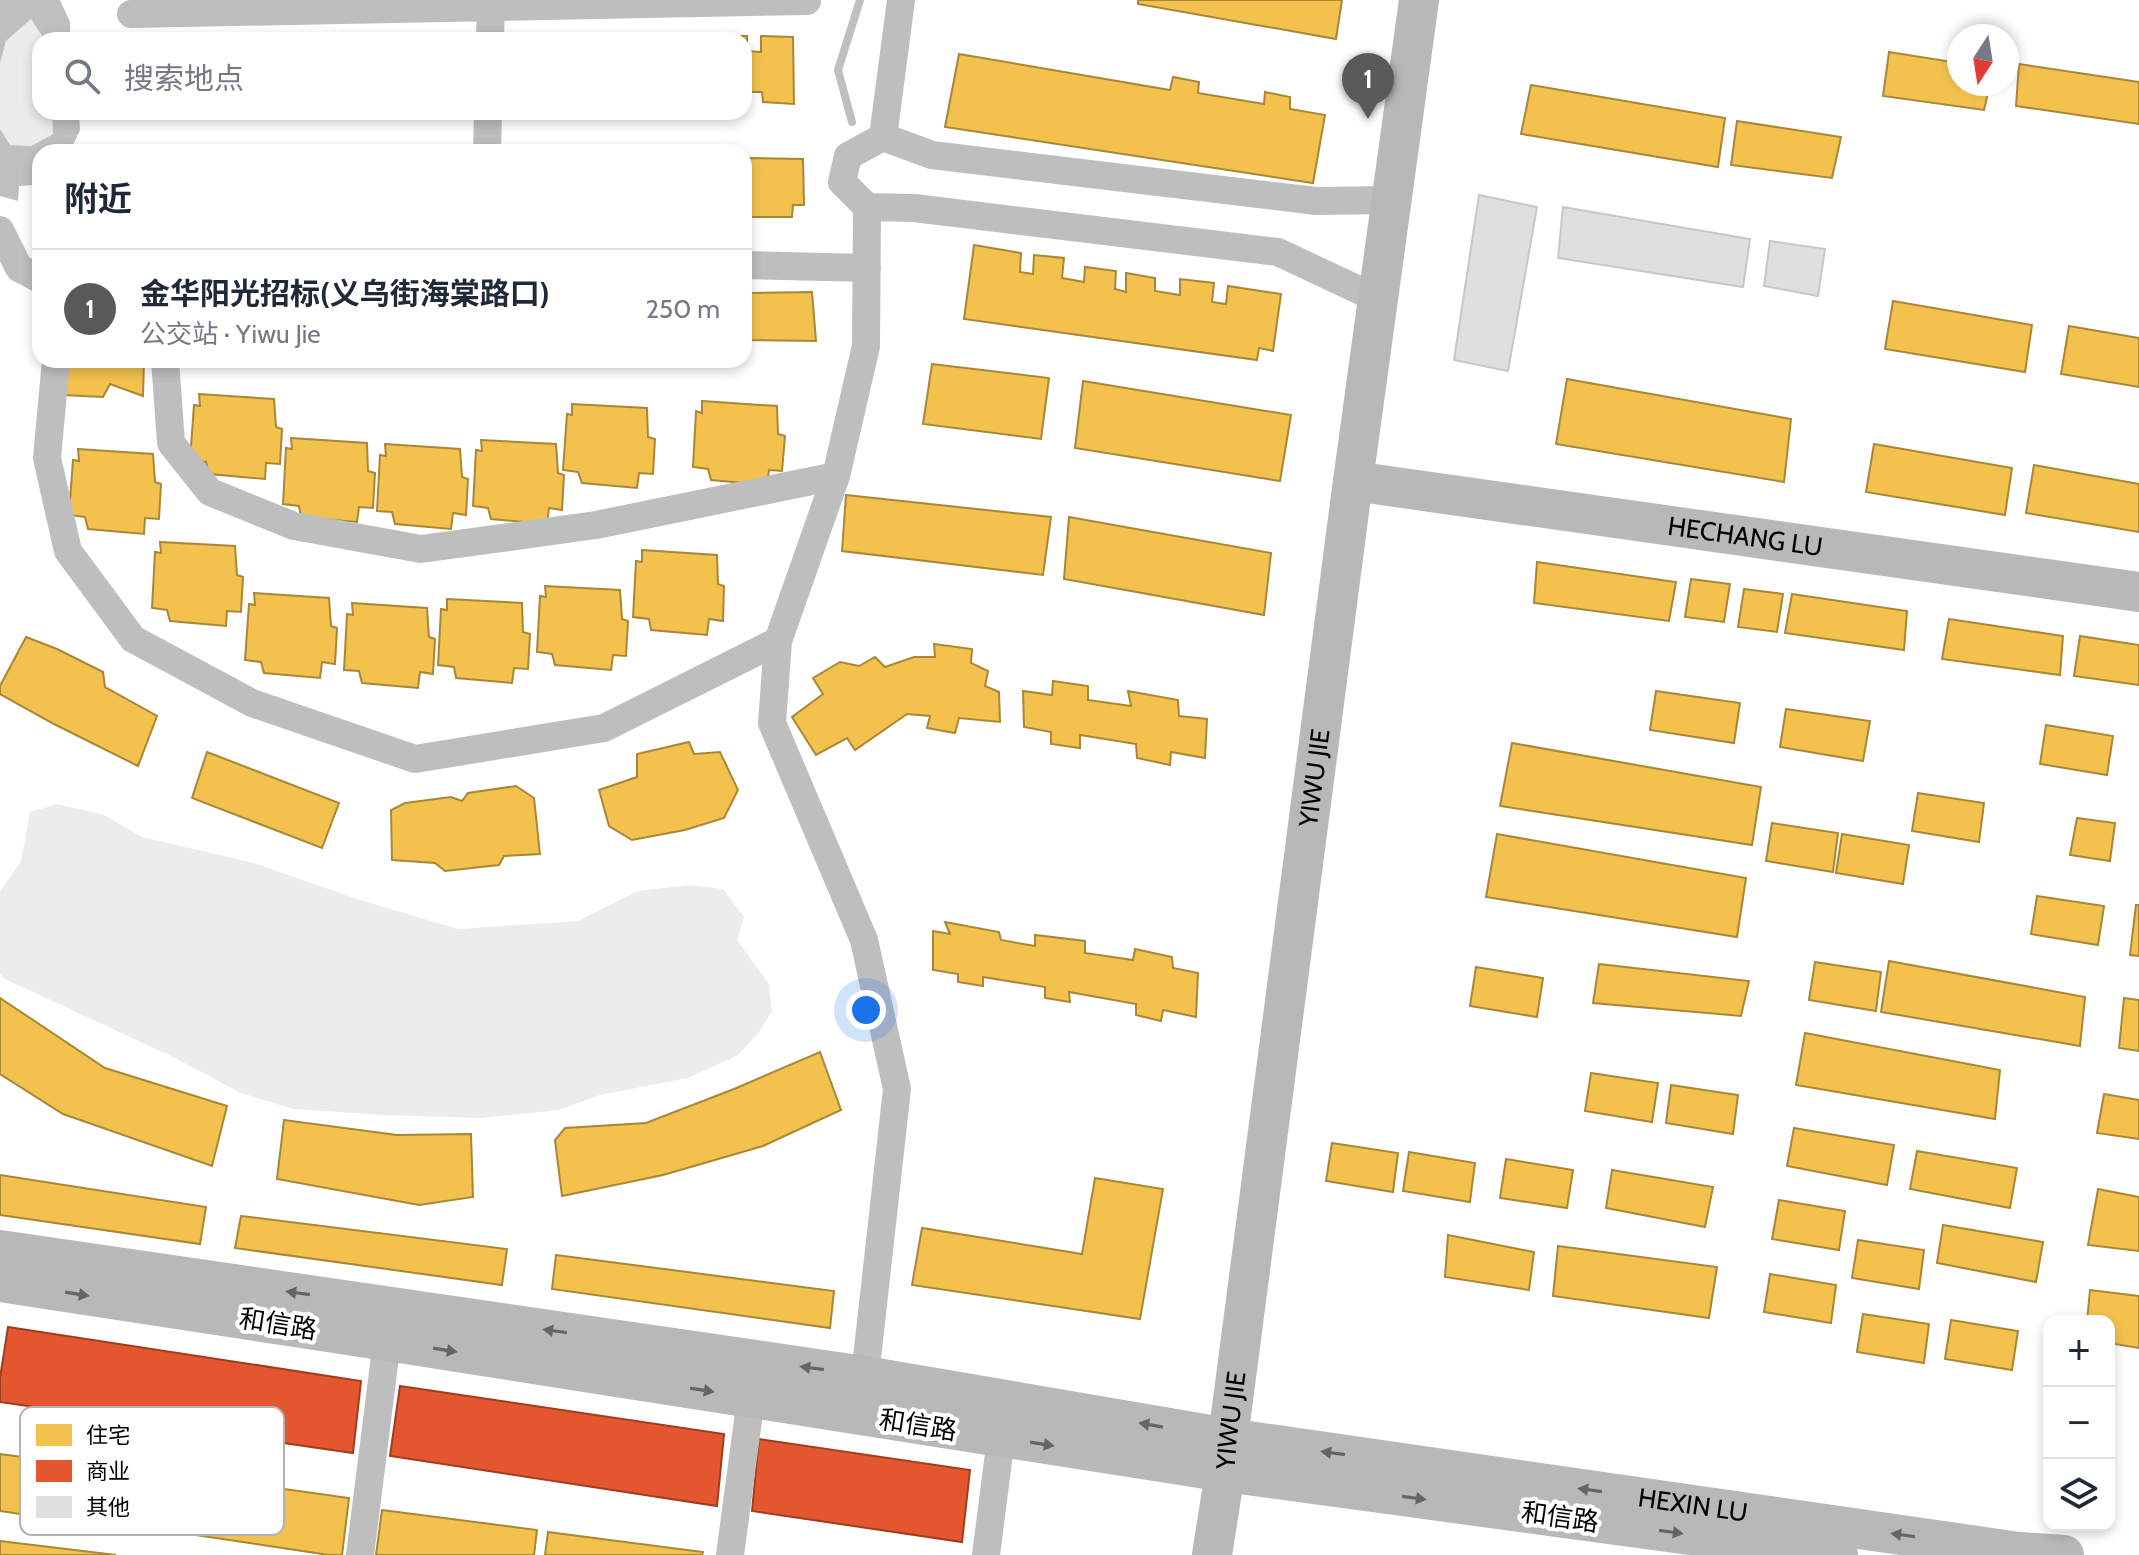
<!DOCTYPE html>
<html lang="zh">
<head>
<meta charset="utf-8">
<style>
  :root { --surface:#fff; --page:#f6f6f7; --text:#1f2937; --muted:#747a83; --line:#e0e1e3; --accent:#595959 }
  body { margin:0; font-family:Cabin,"Noto Sans SC",sans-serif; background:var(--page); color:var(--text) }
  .controls { position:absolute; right:24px; bottom:24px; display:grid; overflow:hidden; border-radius:16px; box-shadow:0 4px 12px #0003 }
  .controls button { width:72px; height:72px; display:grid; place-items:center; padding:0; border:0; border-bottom:2px solid var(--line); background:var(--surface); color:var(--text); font:40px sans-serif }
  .compass { position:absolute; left:1947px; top:24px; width:72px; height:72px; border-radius:50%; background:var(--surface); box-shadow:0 4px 12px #0003; rotate:192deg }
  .you { position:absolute; left:866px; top:1010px; width:28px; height:28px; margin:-20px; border:6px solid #fff; border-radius:50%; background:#1a73e8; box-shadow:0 0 0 12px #1a73e833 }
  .badge { display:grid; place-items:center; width:52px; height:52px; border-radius:50%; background:var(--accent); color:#fff; font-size:26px; font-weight:700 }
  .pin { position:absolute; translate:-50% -66px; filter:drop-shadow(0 2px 4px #0008) }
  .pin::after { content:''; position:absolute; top:42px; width:28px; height:24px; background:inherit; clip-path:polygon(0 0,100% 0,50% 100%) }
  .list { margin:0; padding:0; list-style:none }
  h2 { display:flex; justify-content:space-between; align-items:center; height:104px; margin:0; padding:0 32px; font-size:34px }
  h2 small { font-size:26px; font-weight:400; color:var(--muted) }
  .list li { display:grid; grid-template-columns:52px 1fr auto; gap:24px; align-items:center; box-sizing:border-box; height:120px; padding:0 32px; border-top:2px solid var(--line) }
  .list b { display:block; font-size:30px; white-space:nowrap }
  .list p { margin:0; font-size:26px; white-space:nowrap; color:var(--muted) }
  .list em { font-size:26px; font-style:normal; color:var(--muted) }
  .icon { flex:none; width:44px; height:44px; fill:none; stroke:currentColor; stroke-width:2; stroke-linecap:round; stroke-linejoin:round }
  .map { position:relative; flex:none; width:2139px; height:1555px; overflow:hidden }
  .search { position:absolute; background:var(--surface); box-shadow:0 4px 12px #0003; left:32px; top:32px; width:720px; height:88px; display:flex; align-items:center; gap:20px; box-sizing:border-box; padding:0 28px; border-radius:24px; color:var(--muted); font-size:30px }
  .panel { position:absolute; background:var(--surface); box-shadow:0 4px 12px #0003; left:32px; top:144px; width:720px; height:224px; border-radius:24px }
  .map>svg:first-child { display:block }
  .green { fill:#ececec }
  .water { fill:#bfbfbf }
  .homes { fill:#f2c14e; stroke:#a98737; stroke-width:2 }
  .shops { fill:#e4572e; stroke:#a03d20; stroke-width:2 }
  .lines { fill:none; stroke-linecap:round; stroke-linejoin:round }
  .stream { stroke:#bfbfbf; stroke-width:8 }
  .building { fill:#dfdfdf; stroke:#c7c7c7; stroke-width:2 }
  .street { stroke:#bebebe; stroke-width:28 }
  .secondary { stroke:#b8b8b8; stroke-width:40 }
  .oneway { fill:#656565 }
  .labels { text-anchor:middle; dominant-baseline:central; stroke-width:8; stroke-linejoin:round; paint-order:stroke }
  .street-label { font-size:26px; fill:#000; stroke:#fff }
  .key { fill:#fff; stroke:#b2b2b2; stroke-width:2 }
  .key-label { font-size:22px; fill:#000 }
</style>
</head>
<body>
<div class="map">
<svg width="2139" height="1555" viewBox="0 0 2139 1555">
  <rect width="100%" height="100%" fill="#fff"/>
  <path class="green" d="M31,19L45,40H40V112H52L53,134L31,146L10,145L0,129V63L6,41Z
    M57,804L104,815L142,837L254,863L357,899L458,929L578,921L638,891L690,885L723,889L744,917L737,940L769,984L772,1011L759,1032L738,1055L688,1078L600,1095L559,1110L481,1118L383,1115L293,1109L241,1093L171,1056L5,979L0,974V892L21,861L30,812Z"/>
  <path class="water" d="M0,0H60L70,22V40H45L31,19L6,41L0,63Z
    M52,112H79L80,130L70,152H40V181L34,185L19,186L18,201L0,196V129L10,145L31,146L53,134Z"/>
  <path class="homes" d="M1138,0H1342L1336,39L1138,4Z
    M714,36H747V51L761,52V36L793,37L794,104L763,102L762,92H744V40H714Z
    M1889,52L1959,63V84H1990L1984,110L1883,96Z
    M959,54L1170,90L1173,77L1199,82L1198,93L1264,104L1265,92L1290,97V109L1325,115L1313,183L945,127Z
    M2019,64L2139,82V124L2016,106Z
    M1531,85L1725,118L1718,167L1521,134Z
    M171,112H216L217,117L171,114Z
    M229,112H295L296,115L229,116Z
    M1737,121L1841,137L1832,178L1731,165Z
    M744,158L803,159L804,205H793L792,217H744Z
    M38,203H40V259L34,258Z
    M974,245L1021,253L1020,272L1033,274L1034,255L1064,258L1062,278L1084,282L1085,267L1116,271L1115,289L1126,292V273L1155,278V291L1180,295V279L1214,283L1212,302L1226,304L1228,286L1281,294L1273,351L1259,348L1257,360L964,319Z
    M812,292L816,341L744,340V293Z
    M1893,301L2032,325L2025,372L1885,349Z
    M2069,326L2139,338V387L2061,374Z
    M67,360H144L143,396L110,384L103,397L63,395Z
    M932,364L1049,378L1041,439L923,424Z
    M1567,379L1791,419L1784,482L1556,444Z
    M1083,381L1291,415L1280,481L1075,448Z
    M199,394L274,399L276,427L282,429L280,464L266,463L265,479L209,474L206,462L190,460L194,405L200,406Z
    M702,401L777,406L778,434L785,436L782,471L769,470L767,485L711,480L708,469L693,467L696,411L702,413Z
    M572,404L647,408L648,437L655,439L653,474L639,473L637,488L582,483L578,472L563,470L567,414L572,415Z
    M291,438L367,443L368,471L375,473L373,508L359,507L357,522L301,517L299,506L283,504L286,448L292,449Z
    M481,440L556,444L558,473L564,475L562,510L549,508L547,524L491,519L488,508L473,506L476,450L482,451Z
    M385,444L460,449L462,477L468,479L466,515L453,513L451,529L395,524L392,512L377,511L380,455L386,456Z
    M1874,444L2012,468L2005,515L1866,492Z
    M78,449L153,454L155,482L161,484L159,519L145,518L144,534L88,529L85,517L69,515L73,460L79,461Z
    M2034,465L2139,484V532L2026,513Z
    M846,495L1051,517L1043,575L842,551Z
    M1069,517L1271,553L1264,615L1064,579Z
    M160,542L235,546L237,575L243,577L241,612L227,611L226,626L170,621L167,610L152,608L155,552L161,553Z
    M642,550L717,555L718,584L724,586L723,621L709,619L707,635L651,630L649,619L633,617L636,561L642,562Z
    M1537,562L1676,582L1669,621L1534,603Z
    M1691,579L1730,584L1724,622L1685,617Z
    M545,586L620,590L622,619L628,621L626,656L613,655L611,670L555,665L552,654L537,652L540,596L546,597Z
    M1744,589L1783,594L1777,632L1738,627Z
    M254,593L329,598L331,626L337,628L335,664L322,662L320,678L264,673L261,662L245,660L249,604L255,605Z
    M1792,594L1907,611L1904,650L1785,633Z
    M447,599L522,603L523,632L530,634L528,669L514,668L512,683L456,678L454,667L438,665L441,609L447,610Z
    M352,603L427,608L429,637L435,639L433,674L420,672L418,688L362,683L359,671L344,670L347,614L353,615Z
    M1949,619L2063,636L2060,675L1942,659Z
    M2080,636L2139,645V685L2074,676Z
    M26,637L57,649L103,672L105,687L157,716L138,766L54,724L0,694V686Z
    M934,644L972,649L971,663L988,671L985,686L999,692L1000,722L959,718L955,733L927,728L930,716L907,714L855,750L847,738L816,755L792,717L823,694L813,678L840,662L859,666L875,657L885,667L914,657H935Z
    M1053,681L1088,686V700L1131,706L1128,691L1178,700L1179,716L1207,719L1205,758L1171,752L1170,765L1137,758L1136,744L1080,735V748L1051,744V732L1024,727L1023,691L1052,695Z
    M1656,691L1740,703L1734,743L1650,730Z
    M1786,709L1870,721L1863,761L1780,747Z
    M2046,725L2113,736L2107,775L2040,764Z
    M689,742L694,754L720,752L738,790L724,818L685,830L632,840L609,826L599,790L637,777V754Z
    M1512,743L1761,787L1752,845L1500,806Z
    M207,752L339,803L322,848L192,798Z
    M516,786L534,798L540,854L504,856L499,865L445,871L435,863L392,860L391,810L405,803L451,797L462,801L468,793Z
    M1918,793L1984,803L1979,842L1912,831Z
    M2077,818L2115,823L2110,861L2070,855Z
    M1772,823L1838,833L1833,872L1766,861Z
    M1497,834L1746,878L1737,937L1486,897Z
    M1842,834L1909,845L1903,884L1836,873Z
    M2037,896L2104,906L2098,945L2031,934Z
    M2136,905H2139V956L2130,955Z
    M945,922L999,932L1001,940L1035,946V935L1085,941V953L1133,960L1135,949L1172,957L1173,968L1198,973L1196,1017L1163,1010L1161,1021L1136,1015V1004L1069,992L1070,1002L1045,998V987L983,977V986L958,982V974L933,970V931L950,934Z
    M1889,961L2085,997L2080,1046L1881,1012Z
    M1815,962L1881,972L1876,1011L1809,1000Z
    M1599,964L1749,981L1741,1016L1593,1003Z
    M1476,967L1543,978L1537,1017L1470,1006Z
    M0,998L105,1068L227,1106L212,1166L63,1114L0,1074Z
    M2124,998L2139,1000V1051L2119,1048Z
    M1805,1033L2000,1070L1995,1119L1796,1085Z
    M820,1052L841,1110L763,1146L663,1175L562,1196L555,1140L565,1128L646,1123L734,1089Z
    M1591,1073L1658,1083L1652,1122L1585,1111Z
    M1671,1085L1738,1095L1733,1134L1666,1123Z
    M2104,1094L2139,1100V1139L2097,1133Z
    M284,1120L397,1135L471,1134L473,1197L419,1205L277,1179Z
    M1794,1128L1894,1145L1887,1185L1787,1166Z
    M1332,1143L1398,1153L1393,1192L1326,1181Z
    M1917,1151L2017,1168L2010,1208L1910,1189Z
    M1409,1152L1475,1163L1470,1202L1403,1191Z
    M1506,1159L1573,1170L1567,1208L1500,1198Z
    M1612,1170L1713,1187L1705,1227L1606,1208Z
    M0,1175L206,1207L200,1244L0,1215Z
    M1095,1178L1163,1189L1140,1319L912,1285L922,1228L1082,1254Z
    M2098,1189L2139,1197V1251L2088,1245Z
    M1779,1200L1845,1211L1839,1250L1772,1239Z
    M241,1216L507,1249L502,1285L235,1248Z
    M1943,1225L2043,1242L2036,1282L1937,1263Z
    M1448,1235L1534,1252L1529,1290L1445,1277Z
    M1858,1240L1924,1250L1919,1289L1852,1278Z
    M1558,1246L1717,1267L1709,1318L1553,1296Z
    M556,1255L834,1291L830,1328L552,1289Z
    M1770,1274L1836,1285L1831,1323L1764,1312Z
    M2090,1290L2139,1296V1348L2109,1343V1321H2087Z
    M1863,1314L1929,1324L1924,1363L1857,1352Z
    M1951,1320L2018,1331L2012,1370L1945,1359Z
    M0,1454L143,1473L135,1531L0,1511Z
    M155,1471L349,1498L342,1555H329L148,1528Z
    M382,1510L537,1530L534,1555H376Z
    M548,1532L703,1552L702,1555H545Z
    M0,1541L116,1555H0Z"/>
  <path class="shops" d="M8,1327L361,1381L353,1453L0,1402V1378Z
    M400,1386L724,1434L717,1506L390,1456Z
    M759,1439L970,1470L962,1542L752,1511Z"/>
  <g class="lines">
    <path class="stream" d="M852,122L838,70L860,0"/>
  </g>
  <path class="building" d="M1479,195L1537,207L1508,371L1454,360Z
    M1563,207L1750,239L1743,287L1558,258Z
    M1770,241L1825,249L1818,296L1764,286Z"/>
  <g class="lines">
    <path class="street" d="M131,14L807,1
      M490,40L491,0
      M883,137L901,0
      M487,152L488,112
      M0,230L19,268L40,279
      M744,265L867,268
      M1378,299L1278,252L914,208L867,207L842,182L848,156L883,137L932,155L1316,201L1392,200
      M56,360L47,458L68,551L133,639L252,703L415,759L604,728L778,641L836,476L866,346L867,207
      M165,360L171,443L210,492L294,526L421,549L596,525L836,476
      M778,641L772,723L864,940L897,1089L865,1376
      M360,1555L387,1341
      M730,1555L751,1398
      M986,1555L1001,1438"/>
    <g class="secondary">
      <path id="s1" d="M1353,481L2139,592"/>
      <path id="s2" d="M0,1250L865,1376L1228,1438L2019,1552L2064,1555"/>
      <path d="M0,1282L387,1341L1225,1472L1838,1555"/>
      <path id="s3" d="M1212,1555L1225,1472L1228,1438L1353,481L1419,0"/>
    </g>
  </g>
  <defs><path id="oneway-solid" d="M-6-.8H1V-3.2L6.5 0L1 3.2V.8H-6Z" transform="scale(2)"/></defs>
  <g class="oneway">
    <use href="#oneway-solid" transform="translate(298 1293) rotate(-172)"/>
    <use href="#oneway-solid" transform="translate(77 1294) rotate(9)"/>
    <use href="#oneway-solid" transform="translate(555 1331) rotate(-172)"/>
    <use href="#oneway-solid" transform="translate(445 1350) rotate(9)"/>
    <use href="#oneway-solid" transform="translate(812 1368) rotate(-172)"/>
    <use href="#oneway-solid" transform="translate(702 1390) rotate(9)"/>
    <use href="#oneway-solid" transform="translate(1151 1425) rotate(-170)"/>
    <use href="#oneway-solid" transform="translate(1042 1444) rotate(9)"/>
    <use href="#oneway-solid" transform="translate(1333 1453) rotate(-172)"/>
    <use href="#oneway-solid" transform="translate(1590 1490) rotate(-172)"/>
    <use href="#oneway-solid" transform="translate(1414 1498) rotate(8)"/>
    <use href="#oneway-solid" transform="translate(1671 1532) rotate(8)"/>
    <use href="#oneway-solid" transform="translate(1903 1535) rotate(-172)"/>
  </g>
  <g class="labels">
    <g class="street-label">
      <text stroke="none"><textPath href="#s1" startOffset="396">HECHANG LU</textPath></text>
      <text stroke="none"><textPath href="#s3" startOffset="784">YIWU JIE</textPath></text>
      <text transform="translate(278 1324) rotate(9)">和信路</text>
      <text stroke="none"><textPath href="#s3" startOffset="136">YIWU JIE</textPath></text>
      <text transform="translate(918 1425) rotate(9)">和信路</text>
      <text stroke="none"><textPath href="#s2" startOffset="1712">HEXIN LU</textPath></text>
      <text transform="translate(1560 1517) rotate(8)">和信路</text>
    </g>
  </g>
  <rect x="20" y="1407" width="264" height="128" rx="12" class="key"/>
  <rect x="36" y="1424" width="36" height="22" fill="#f2c14e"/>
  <rect x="36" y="1460" width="36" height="22" fill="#e4572e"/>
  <rect x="36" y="1496" width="36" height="22" fill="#dfdfdf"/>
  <g class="key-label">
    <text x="86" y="1443">住宅</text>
    <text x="86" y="1479">商业</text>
    <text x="86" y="1515">其他</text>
  </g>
</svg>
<div class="controls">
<button>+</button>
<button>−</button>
<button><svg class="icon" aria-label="layers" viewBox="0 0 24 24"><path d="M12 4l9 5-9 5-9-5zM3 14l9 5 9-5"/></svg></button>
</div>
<svg class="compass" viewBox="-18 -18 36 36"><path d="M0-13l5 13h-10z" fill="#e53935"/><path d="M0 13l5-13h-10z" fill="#747a83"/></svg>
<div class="you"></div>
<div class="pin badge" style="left:1368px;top:119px">1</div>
<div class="search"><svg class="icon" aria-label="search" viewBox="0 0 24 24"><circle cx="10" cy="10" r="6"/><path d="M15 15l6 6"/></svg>搜索地点</div>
<section class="panel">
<h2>附近<small></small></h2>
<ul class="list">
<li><span class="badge">1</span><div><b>金华阳光招标(义乌街海棠路口)</b><p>公交站 · Yiwu Jie</p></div><em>250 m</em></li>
</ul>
</section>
</div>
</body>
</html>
